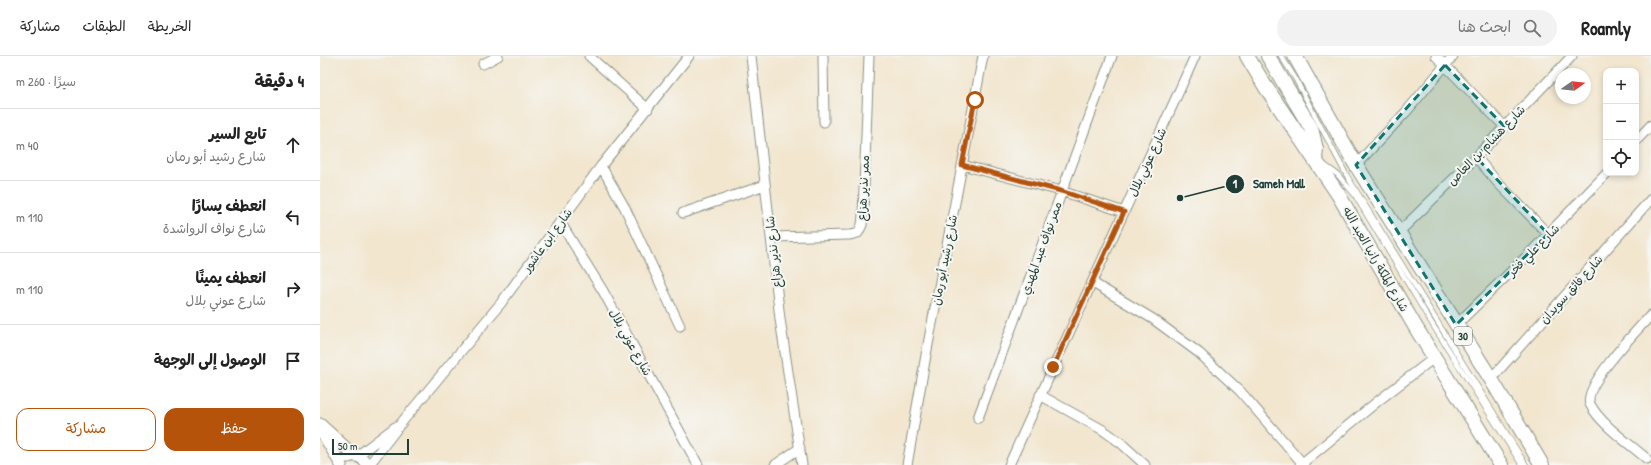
<!DOCTYPE html>
<html lang="ar">
<head>
<meta charset="utf-8">
<style>
  :root { --surface:#fff; --page:#f2f2f2; --text:#222; --muted:#767676; --line:#e0e0e0; --accent:#b45309 }
  body { margin:0; font-family:"Patrick Hand","Playpen Sans Arabic",sans-serif; background:var(--page); color:var(--text); direction:rtl }
  .controls { position:absolute; right:12px; top:12px; display:grid; overflow:hidden; border-radius:8px; box-shadow:0 2px 6px #0003 }
  .controls button { width:36px; height:36px; display:grid; place-items:center; padding:0; border:0; border-bottom:1px solid var(--line); background:var(--surface); color:var(--text); font:20px sans-serif }
  .compass { position:absolute; left:1235px; top:12px; width:36px; height:36px; border-radius:50%; background:var(--surface); box-shadow:0 2px 6px #0003; rotate:76deg }
  .scale { position:absolute; left:12px; bottom:10px; width:77px; box-sizing:border-box; padding-left:4px; border:2px solid #1f3d34; border-top:0; font-size:11px; line-height:14px; white-space:nowrap; color:#1f3d34; -webkit-text-stroke:3px #f6f6f2; paint-order:stroke }
  .stop { position:absolute; width:12px; height:12px; margin:-9px; border:3px solid #b45309; border-radius:50%; background:#fff }
  .stop.end { background:#b45309; border-color:#fff; box-shadow:0 1px 4px #0008 }
  .list { margin:0; padding:0; list-style:none }
  h2 { display:flex; justify-content:space-between; align-items:center; height:52px; margin:0; padding:0 16px; font-size:17px }
  h2 small { font-size:13px; font-weight:400; color:var(--muted) }
  .list li { display:grid; grid-template-columns:26px 1fr auto; gap:12px; align-items:center; box-sizing:border-box; height:72px; padding:0 16px; border-top:1px solid var(--line) }
  .list b { display:block; font-size:15px; white-space:nowrap }
  .list p { margin:0; font-size:13px; white-space:nowrap; color:var(--muted) }
  .list em { font-size:13px; font-style:normal; color:var(--muted) }
  .actions { display:flex; gap:8px; padding:12px 16px }
  .actions a { flex:1; padding:9px 0; border:1px solid var(--accent); border-radius:12px; text-align:center; font-size:14px; color:var(--accent) }
  .actions .main { background:var(--accent); color:#fff }
  .icon { flex:none; width:22px; height:22px; fill:none; stroke:currentColor; stroke-width:2; stroke-linecap:round; stroke-linejoin:round }
  .map { position:relative; flex:none; width:1331px; height:409px; overflow:hidden; direction:ltr }
  header { display:flex; align-items:center; gap:24px; box-sizing:border-box; height:56px; padding:0 20px; background:var(--surface); border-bottom:1px solid var(--line) }
  header strong { font-size:19px }
  nav { display:flex; gap:22px; margin-inline-start:auto; font-size:14px }
  .search { width:280px; height:36px; background:var(--page); display:flex; align-items:center; gap:10px; box-sizing:border-box; padding:0 14px; border-radius:22px; color:var(--muted); font-size:15px }
  main { display:flex }
  aside { flex:1; background:var(--surface) }
  .map>svg:first-child { display:block }
  .lines { fill:none; stroke-linecap:round; stroke-linejoin:round }
  .service-casing { stroke:#889282; stroke-width:6 }
  .minor-casing { stroke:#889282; stroke-width:11 }
  .tertiary-casing { stroke:#889282; stroke-width:13 }
  .primary-casing { stroke:#889282; stroke-width:16 }
  .service { stroke:#fff; stroke-width:4.5 }
  .minor { stroke:#fff; stroke-width:9 }
  .tertiary { stroke:#fff; stroke-width:11 }
  .primary { stroke:#fff; stroke-width:14 }
  .route { stroke:#b45309; stroke-width:5 }
  .marked { fill:#0f766e; fill-opacity:0.2; stroke:#0f766e; stroke-width:3; stroke-dasharray:8 5; stroke-linejoin:round }
  .labels { text-anchor:middle; dominant-baseline:central; stroke-width:4; stroke-linejoin:round; paint-order:stroke }
  .shield { fill:#f6f6f2; stroke:#60746d; stroke-width:1 }
  .shield-label { font-size:11px; font-weight:bold; fill:#1f3d34 }
  .street-label { font-size:12px; fill:#1f3d34; stroke:#f6f6f2 }
  .leader { fill:none; stroke:#1f3d34; stroke-width:1.5 }
  .callout-dot { fill:#1f3d34; stroke:#f6f6f2; stroke-width:1.5 }
  .mark-label { font-size:12px; text-anchor:middle; font-weight:bold; fill:#fff }
  .callout-label { font-size:13px; text-anchor:middle; font-weight:bold; fill:#1f3d34; stroke:#f6f6f2; stroke-width:4; stroke-linejoin:round; paint-order:stroke }
</style>
</head>
<body>
<header>
<strong>Roamly</strong>
<div class="search"><svg class="icon" aria-label="search" viewBox="0 0 24 24"><circle cx="10" cy="10" r="6"/><path d="M15 15l6 6"/></svg>ابحث هنا</div>
<nav><a>الخريطة</a><a>الطبقات</a><a>مشاركة</a></nav>
</header>
<main>
<div class="map">
<svg width="1331" height="409" viewBox="0 0 1331 409">
  <rect width="100%" height="100%" fill="#f6f6f2"/>
  <filter id="ink" filterUnits="userSpaceOnUse"><feTurbulence type="fractalNoise" baseFrequency=".025" numOctaves="2"/><feDisplacementMap in="SourceGraphic" scale="8" xChannelSelector="R" yChannelSelector="G"/><feConvolveMatrix kernelMatrix="1 2 1 2 8 2 1 2 1" color-interpolation-filters="sRGB"/></filter>
  <filter id="wash" filterUnits="userSpaceOnUse"><feTurbulence type="fractalNoise" baseFrequency=".012" numOctaves="4" result="noise"/><feDisplacementMap in="SourceGraphic" scale="16" xChannelSelector="R" yChannelSelector="G"/><feGaussianBlur stdDeviation="0.9" result="paint"/><feColorMatrix in="noise" values="0 0 0 0 0 0 0 0 0 0 0 0 0 0 0 0 0 1.4 0 .05"/><feComposite in="paint" operator="in"/></filter>
  <g filter="url(#wash)">
    <rect width="100%" height="100%" fill="#f2e6cf"/>
  </g>
  <g filter="url(#ink)">
    <g class="lines">
      <g class="service-casing">
        <path id="service" d="M961,0L975,22L1027,120L1206,409
          M1003,108L1017,118L1035,139L1109,263L1202,409"/>
      </g>
      <g class="minor-casing">
        <path id="minor" d="M269,0L328,53
          M431,0L460,263L482,409
          M503,0L504,66
          M1116,0L1184,70
          M163,8L178,0
          M1316,85L1331,69
          M1156,101L1178,127L1228,178
          M642,109L741,135L804,156
          M1036,109L1086,56L1133,0
          M281,110L305,152L360,270
          M363,157L445,129
          M240,166L283,235L378,409
          M1078,177L1156,101L1252,0
          M452,181L530,179L538,177L542,169L543,159L549,0
          M773,227L833,263L879,297L920,335L984,409
          M1136,269L1207,200L1287,117
          M1171,323L1331,143
          M720,339L783,374L801,387L825,409
          M658,362L792,0
          M37,400L75,371
          M1327,403C1310,388 1280,368 1270,348C1262,331 1319,272 1331,259
          M49,409L82,366L181,247L281,110L369,0
          M455,409L480,392
          M587,409L606,299L663,0
          M689,409L875,0
          M980,409L1058,345L1114,302"/>
      </g>
      <g class="tertiary-casing">
        <path id="tertiary" d="M0,368L34,399
          M0,373L21,409
          M28,401C36,398 43,401 47,409"/>
      </g>
      <g class="primary-casing">
        <path id="primary" d="M927,0L945,30L1018,138L1096,272L1181,409
          M948,0L991,72L996,93L995,102
          M975,0L1036,109L1171,323L1222,409"/>
      </g>
      <use href="#service" class="service"/>
      <use href="#minor" class="minor"/>
      <use href="#tertiary" class="tertiary"/>
      <use href="#primary" class="primary"/>
    </g>
  </g>
  <g class="lines" filter="url(#ink)">
    <path class="route" d="M655,44L642,109L741,135L804,156L733,311"/>
  </g>
  <path class="marked" d="M1125,9L1184,70L1156,101L1228,178L1136,269L1036,109Z"/>
  <g class="labels">
    <rect class="shield" x="1134" y="271" width="18" height="18" rx="3"/>
    <g class="shield-label">
      <text x="1143" y="280">30</text>
    </g>
    <g class="street-label">
      <text transform="translate(1166 89) rotate(-46)">شارع هشام بن العاص</text>
      <text transform="translate(827 106) rotate(-65)">شارع عوني بلال</text>
      <text transform="translate(543 132) rotate(-87)">ممر نذير هزاع</text>
      <text transform="translate(227 184) rotate(-54)">شارع ابن عاشور</text>
      <text transform="translate(721 192) rotate(-70)">ممر نواف عبد المهدي</text>
      <text transform="translate(1213 194) rotate(-45)">شارع علي فخر</text>
      <text transform="translate(453 196) rotate(-96)">شارع نذير هزاع</text>
      <text transform="translate(1056 203) rotate(60)">شارع الملكة رانيا العبد الله</text>
      <text transform="translate(624 204) rotate(-79)">شارع رشيد أبو رمان</text>
      <text transform="translate(1251 233) rotate(-48)">شارع فائق سويدان</text>
      <text transform="translate(311 286) rotate(61)">شارع عوني بلال</text>
    </g>
  </g>
  <path class="leader" d="M860 142L915 128"/>
  <g class="callout-dot">
    <circle cx="860" cy="142" r="4"/>
    <circle cx="915" cy="128" r="10"/>
  </g>
  <g class="mark-label">
    <text x="915" y="132">1</text>
  </g>
  <g class="callout-label">
    <text x="959" y="132">Sameh Mall</text>
  </g>
</svg>
<div class="controls">
<button>+</button>
<button>−</button>
<button><svg class="icon" aria-label="locate" viewBox="0 0 24 24"><circle cx="12" cy="12" r="6"/><path d="M12 2v4M12 18v4M2 12h4M18 12h4"/></svg></button>
</div>
<svg class="compass" viewBox="-18 -18 36 36"><path d="M0-13l5 13h-10z" fill="#e53935"/><path d="M0 13l5-13h-10z" fill="#767676"/></svg>
<div class="scale">50 m</div>
<div class="stop" style="left:655px;top:44px"></div>
<div class="stop end" style="left:733px;top:311px"></div>
</div>
<aside>
<h2>4 دقيقة<small>سيرًا · 260 m</small></h2>
<ul class="list">
<li><svg class="icon" aria-label="ahead" viewBox="0 0 24 24"><path d="M12 20V5M6 11l6-6 6 6"/></svg><div><b>تابع السير</b><p>شارع رشيد أبو رمان</p></div><em>40 m</em></li>
<li><svg class="icon" aria-label="left" viewBox="0 0 24 24"><path d="M17 20v-9H6M10 6l-5 5 5 5"/></svg><div><b>انعطف يسارًا</b><p>شارع نواف الرواشدة</p></div><em>110 m</em></li>
<li><svg class="icon" aria-label="right" viewBox="0 0 24 24"><path d="M7 20v-9h11M14 6l5 5-5 5"/></svg><div><b>انعطف يمينًا</b><p>شارع عوني بلال</p></div><em>110 m</em></li>
<li><svg class="icon" aria-label="arrive" viewBox="0 0 24 24"><path d="M6 21V4h12l-3 4 3 4H6"/></svg><div><b>الوصول إلى الوجهة</b></div></li>
</ul>
<div class="actions"><a class="main">حفظ</a><a>مشاركة</a></div>
</aside>
</main>
</body>
</html>
